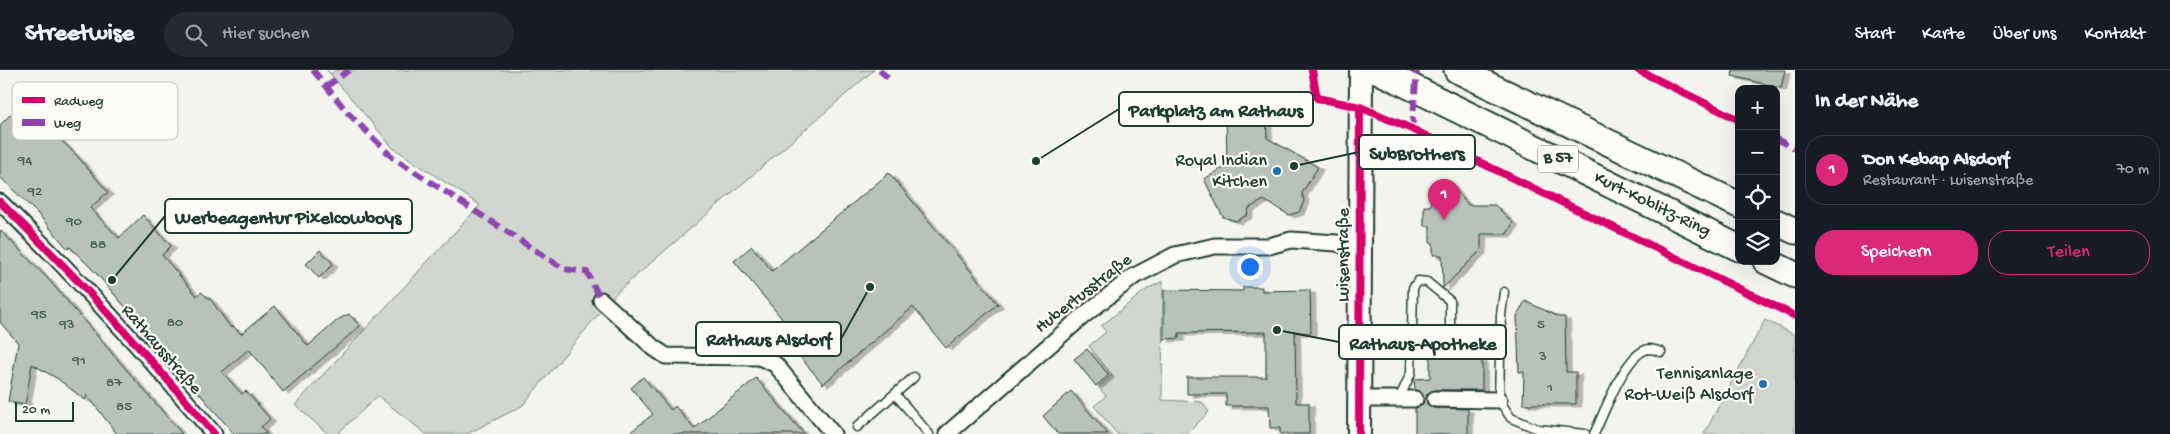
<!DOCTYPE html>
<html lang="de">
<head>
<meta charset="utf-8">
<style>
  :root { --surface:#171b24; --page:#242831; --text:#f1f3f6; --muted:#9ea1a6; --line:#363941; --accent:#db2777 }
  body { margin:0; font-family:"Gochi Hand",sans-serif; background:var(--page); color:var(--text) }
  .controls { position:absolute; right:15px; top:15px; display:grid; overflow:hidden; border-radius:10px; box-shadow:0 5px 20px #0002 }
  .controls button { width:45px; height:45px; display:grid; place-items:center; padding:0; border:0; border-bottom:1px solid var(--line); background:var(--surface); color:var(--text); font:25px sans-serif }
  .scale { position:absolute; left:15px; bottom:12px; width:59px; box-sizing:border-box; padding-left:5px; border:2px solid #1f3d34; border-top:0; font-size:14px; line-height:18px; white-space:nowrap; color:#1f3d34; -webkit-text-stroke:4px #fdfcf7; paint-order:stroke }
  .you { position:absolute; left:1249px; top:196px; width:18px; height:18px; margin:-12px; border:4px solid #fff; border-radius:50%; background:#1a73e8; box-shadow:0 0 0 8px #1a73e833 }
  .badge { display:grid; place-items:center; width:32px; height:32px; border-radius:50%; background:var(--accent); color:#fff; font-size:16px; font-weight:700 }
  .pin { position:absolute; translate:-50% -41px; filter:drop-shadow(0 1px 2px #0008) }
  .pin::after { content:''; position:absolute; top:26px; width:18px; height:15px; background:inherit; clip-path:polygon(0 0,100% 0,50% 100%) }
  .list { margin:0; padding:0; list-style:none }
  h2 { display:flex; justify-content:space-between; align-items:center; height:65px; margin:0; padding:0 20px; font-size:21px }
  h2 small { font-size:16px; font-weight:400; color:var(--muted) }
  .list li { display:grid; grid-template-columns:32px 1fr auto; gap:15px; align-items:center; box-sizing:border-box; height:70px; margin:0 10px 10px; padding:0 10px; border:1px solid var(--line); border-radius:20px }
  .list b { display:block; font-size:19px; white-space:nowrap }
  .list p { margin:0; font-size:16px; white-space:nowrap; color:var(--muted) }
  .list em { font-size:16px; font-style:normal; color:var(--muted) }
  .actions { display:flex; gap:10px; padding:15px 20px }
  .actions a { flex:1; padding:11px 0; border:1px solid var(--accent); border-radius:20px; text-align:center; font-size:18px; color:var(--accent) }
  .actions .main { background:var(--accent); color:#fff }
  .icon { flex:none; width:28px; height:28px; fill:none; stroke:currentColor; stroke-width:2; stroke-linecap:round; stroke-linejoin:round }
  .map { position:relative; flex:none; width:1795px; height:364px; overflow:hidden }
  header { display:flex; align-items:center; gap:30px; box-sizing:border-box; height:70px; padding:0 25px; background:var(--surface); border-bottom:1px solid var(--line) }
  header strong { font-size:24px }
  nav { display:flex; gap:28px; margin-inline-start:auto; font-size:18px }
  .search { width:350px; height:45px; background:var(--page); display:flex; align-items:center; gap:12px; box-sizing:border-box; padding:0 18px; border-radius:28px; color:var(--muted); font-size:19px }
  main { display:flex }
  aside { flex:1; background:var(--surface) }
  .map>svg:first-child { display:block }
  .green { fill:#d1d6d1; stroke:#788a82 }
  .building { fill:#b9c1bb; stroke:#1f3d34; filter:url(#shadow) }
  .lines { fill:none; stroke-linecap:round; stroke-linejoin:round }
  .lane-casing { stroke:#1f3d34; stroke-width:11 }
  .street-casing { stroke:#1f3d34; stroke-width:19 }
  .secondary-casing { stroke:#1f3d34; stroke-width:26 }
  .primary-casing { stroke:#1f3d34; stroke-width:29 }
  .lane { stroke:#fdfcf7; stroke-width:8 }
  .street { stroke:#fdfcf7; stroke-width:15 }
  .secondary { stroke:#fdfcf7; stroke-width:22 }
  .primary { stroke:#fdfcf7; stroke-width:25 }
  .quiet { stroke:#8e44ad; stroke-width:6; stroke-dasharray:12 6; stroke-linecap:butt }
  .cycleway-casing { stroke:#fdfcf7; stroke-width:11 }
  .cycleway { stroke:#d6006c; stroke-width:8 }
  .poi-dot { fill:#1f6fb2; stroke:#fdfcf7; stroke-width:2 }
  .labels { text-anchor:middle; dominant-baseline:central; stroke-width:4.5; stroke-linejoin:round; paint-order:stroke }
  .number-label { font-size:15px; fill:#465e56 }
  .shield { fill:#fdfcf7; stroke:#62766e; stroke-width:1 }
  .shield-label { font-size:16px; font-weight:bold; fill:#1f3d34 }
  .poi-label { font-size:18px; fill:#1f3d34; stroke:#fdfcf7; text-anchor:end }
  .street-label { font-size:18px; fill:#1f3d34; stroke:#fdfcf7 }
  .key { fill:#fdfcf7; stroke:#bac3bc; stroke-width:1 }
  .key-label { font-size:14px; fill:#1f3d34 }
  .leader { fill:none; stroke:#1f3d34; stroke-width:2 }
  .callout-dot { fill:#1f3d34; stroke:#fdfcf7; stroke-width:2 }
  .callout { fill:#fdfcf7; stroke:#1f3d34; stroke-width:2 }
  .callout-label { font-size:19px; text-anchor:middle; font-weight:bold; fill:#1f3d34 }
</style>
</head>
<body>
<header>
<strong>Streetwise</strong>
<div class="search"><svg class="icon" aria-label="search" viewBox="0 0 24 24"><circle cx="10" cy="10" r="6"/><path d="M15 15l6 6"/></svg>Hier suchen</div>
<nav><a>Start</a><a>Karte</a><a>Über uns</a><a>Kontakt</a></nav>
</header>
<main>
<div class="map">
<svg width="1795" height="364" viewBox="0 0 1795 364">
  <defs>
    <filter id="shadow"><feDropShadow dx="5.5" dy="3" stdDeviation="0" flood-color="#0004"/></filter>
  </defs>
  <rect width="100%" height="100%" fill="#f4f4ef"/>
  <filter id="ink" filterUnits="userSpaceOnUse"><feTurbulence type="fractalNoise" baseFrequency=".02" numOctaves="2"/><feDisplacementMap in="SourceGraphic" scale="10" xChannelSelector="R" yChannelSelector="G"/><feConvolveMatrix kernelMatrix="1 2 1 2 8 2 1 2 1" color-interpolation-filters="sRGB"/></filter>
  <g filter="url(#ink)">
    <path class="green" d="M327,0L331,4L336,0H874L616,223L522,336L467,364H426L378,326L337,364H328L295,335L480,135L393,78Z
      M1163,211L1162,330L1202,332L1209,342L1187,364H1117L1094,336L1106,326L1098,317L1112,305L1089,276L1106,262L1101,256L1147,219Z
      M1765,250L1795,265V364H1704Z"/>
    <path class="building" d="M1733,0H1785L1781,18L1732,6Z
      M1226,40L1266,42L1267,68L1318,97L1302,123L1304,131L1299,142L1289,145L1264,130L1249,138L1247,145L1236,151L1223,147L1204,109L1227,96Z
      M10,45L18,53L23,47L32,56L39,48L77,86L108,122L90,138L119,168L143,145L171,176L162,185L197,226L201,222L211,230L231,258L233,256L241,264L275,236L308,276L339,249L349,244L360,256L283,322L249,279L222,302L242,324L246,321L270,349L261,357L267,364H234L96,203L70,177L68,179L37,143L0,107V55Z
      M889,103L998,234L946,278L913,237L823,314L790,275L798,268L734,191L752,176L772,201Z
      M1449,112L1468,135H1495L1513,153L1507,164H1481V180L1443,218L1442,185H1433V173H1430V156H1424V136H1430L1435,126Z
      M0,160L48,209L182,364H117L87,325L85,330L58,309L32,294L25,335L8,332L18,273L0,252Z
      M320,180L333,194L319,208L306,194Z
      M1243,217H1262V221L1310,220L1311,263L1295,262L1296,333H1309V364H1280V358H1270L1269,336H1226V324H1187V307H1266V262L1179,263V268L1164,269V220L1243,221Z
      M1525,231L1559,247H1565L1566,302H1576V334H1523L1524,302H1519L1517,246Z
      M1482,277V320H1435L1427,324L1426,328L1427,334L1434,338L1468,339V364H1415V338L1423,334L1424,329L1420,321L1415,320L1414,309L1430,308V278H1444L1447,283L1450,284L1456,278Z
      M1087,279L1109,305L1096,316L1074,289Z
      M643,307L671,340L675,336L694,359L756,308L804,364H628L653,344L631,318Z
      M1071,321L1108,364H1058L1043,346Z"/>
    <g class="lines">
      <g class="lane-casing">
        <path id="lane" d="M1504,222L1501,245L1499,330L1511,348L1538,359L1585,364
          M895,324L929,364
          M1399,329L1411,303L1413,218L1418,211L1427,212L1450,231V278
          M857,357L914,307
          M1594,364C1604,344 1626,280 1650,279C1653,279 1658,281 1661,282"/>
      </g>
      <g class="street-casing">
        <path id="street" d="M0,132C75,205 146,283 214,364
          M601,230L654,278L666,286L759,287L775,294L833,364
          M1360,329H1415
          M1435,329L1499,330
          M947,364L1083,246L1133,207L1175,185L1215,176H1269L1291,170L1337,173L1360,182"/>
      </g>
      <g class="secondary-casing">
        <path id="secondary" d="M1359,364L1361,0"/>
      </g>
      <g class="primary-casing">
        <path id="primary" d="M1377,0L1739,178
          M1457,0L1739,135
          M1776,152L1795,161
          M1766,191L1795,205"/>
      </g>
      <use href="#lane" class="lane"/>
      <use href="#street" class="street"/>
      <use href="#secondary" class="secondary"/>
      <use href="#primary" class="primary"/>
      <path class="quiet" d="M313,0L348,43L392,87L564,199L587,202L601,230
        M879,0L892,11
        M326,17L349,0
        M1412,59L1417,0
        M1776,69L1795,78"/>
      <g class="cycleway-casing">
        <path id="cycleway" d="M1312,0L1317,28L1360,37L1412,59L1795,246
          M1638,0L1739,50
          M0,132C75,205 146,283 214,364
          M1359,364L1360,37"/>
      </g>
      <use href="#cycleway" class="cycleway"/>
    </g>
  </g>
  <g class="poi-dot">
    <circle cx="1277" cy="101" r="5"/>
    <circle cx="1763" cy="314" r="5"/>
  </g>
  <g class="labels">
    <g class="number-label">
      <text x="25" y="91">94</text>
      <text x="35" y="122">92</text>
      <text x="74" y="152">90</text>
      <text x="98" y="175">88</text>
      <text x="39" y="245">95</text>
      <text x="175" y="253">80</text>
      <text x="67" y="255">93</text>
      <text x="1541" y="255">5</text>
      <text x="1543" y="287">3</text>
      <text x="79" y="291">91</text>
      <text x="114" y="313">87</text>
      <text x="1550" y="318">1</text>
      <text x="124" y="337">85</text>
    </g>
    <rect class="shield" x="1538" y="75.5" width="40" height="27" rx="4"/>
    <g class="shield-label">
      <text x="1558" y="89">B 57</text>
    </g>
    <g class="poi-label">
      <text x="1267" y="91">Royal Indian<tspan x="1267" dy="21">Kitchen</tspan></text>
      <text x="1753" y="304">Tennisanlage<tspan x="1753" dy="21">Rot-Weiß Alsdorf</tspan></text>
    </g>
    <g class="street-label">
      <text transform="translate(1652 135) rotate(26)">Kurt-Koblitz-Ring</text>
      <text transform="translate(1344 185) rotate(-90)">Luisenstraße</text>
      <text transform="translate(1084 224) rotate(-38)">Hubertusstraße</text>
      <text transform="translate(161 280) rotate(49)">Rathausstraße</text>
    </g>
  </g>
  <rect x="12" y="12" width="166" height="58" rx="8" class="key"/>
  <rect x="22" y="27" width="23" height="6" fill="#d6006c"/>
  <rect x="22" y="49" width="23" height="7" fill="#8e44ad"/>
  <g class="key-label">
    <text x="54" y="35">Radweg</text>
    <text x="54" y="57">Weg</text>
  </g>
  <path class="leader" d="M1036 91L1119 39M1294 96L1359 82M112 210L165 146M870 217L841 269M1277 260L1339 272"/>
  <g class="callout-dot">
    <circle cx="1036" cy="91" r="5"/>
    <circle cx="1294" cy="96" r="5"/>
    <circle cx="112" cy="210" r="5"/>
    <circle cx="870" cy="217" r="5"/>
    <circle cx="1277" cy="260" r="5"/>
  </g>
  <g class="callout">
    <rect x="1119" y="22" width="194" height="34" rx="5"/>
    <rect x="1359" y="65" width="116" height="34" rx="5"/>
    <rect x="165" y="129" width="247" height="34" rx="5"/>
    <rect x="696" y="252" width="145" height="34" rx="5"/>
    <rect x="1339" y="255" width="167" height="34" rx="5"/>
  </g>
  <g class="callout-label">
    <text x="1216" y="46">Parkplatz am Rathaus</text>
    <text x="1417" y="89">SubBrothers</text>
    <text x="288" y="153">Werbeagentur Pixelcowboys</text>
    <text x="769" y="275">Rathaus Alsdorf</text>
    <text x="1423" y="279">Rathaus-Apotheke</text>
  </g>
</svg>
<div class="controls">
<button>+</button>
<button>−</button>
<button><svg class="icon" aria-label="locate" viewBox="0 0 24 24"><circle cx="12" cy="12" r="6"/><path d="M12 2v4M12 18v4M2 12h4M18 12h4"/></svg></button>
<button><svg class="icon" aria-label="layers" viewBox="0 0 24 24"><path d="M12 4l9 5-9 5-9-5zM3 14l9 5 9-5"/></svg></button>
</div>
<div class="scale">20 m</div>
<div class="you"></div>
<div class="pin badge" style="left:1444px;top:150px">1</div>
</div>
<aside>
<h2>In der Nähe<small></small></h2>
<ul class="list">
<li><span class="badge">1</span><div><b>Don Kebap Alsdorf</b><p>Restaurant · Luisenstraße</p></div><em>70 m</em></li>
</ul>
<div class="actions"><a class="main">Speichern</a><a>Teilen</a></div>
</aside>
</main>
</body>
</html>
